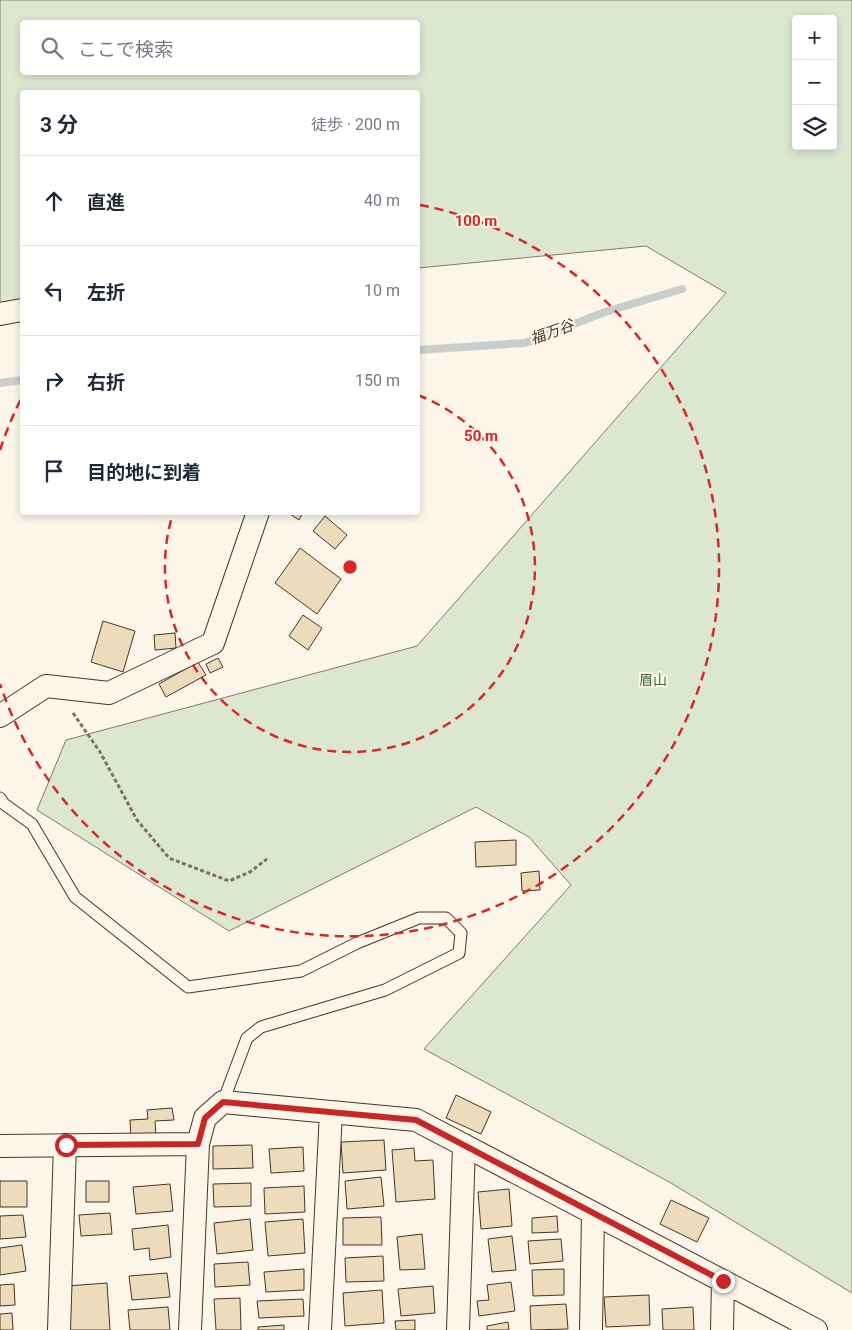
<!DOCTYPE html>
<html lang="ja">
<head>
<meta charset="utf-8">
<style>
  :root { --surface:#fff; --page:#f6f6f7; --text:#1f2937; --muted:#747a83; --line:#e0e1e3 }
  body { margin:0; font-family:Roboto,"Noto Sans JP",sans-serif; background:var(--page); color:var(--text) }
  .controls { position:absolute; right:15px; top:15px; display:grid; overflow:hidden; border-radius:5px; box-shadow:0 2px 8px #0003 }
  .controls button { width:45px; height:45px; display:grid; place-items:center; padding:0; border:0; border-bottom:1px solid var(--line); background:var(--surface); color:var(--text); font:25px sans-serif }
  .stop { position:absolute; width:15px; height:15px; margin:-11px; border:4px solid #c62828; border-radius:50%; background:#fff }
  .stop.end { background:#c62828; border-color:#fff; box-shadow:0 1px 5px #0008 }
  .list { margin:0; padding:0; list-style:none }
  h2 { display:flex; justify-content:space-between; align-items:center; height:65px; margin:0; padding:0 20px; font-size:21px }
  h2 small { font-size:16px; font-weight:400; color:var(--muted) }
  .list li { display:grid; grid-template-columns:32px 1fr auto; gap:15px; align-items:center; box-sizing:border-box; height:90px; padding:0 20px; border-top:1px solid var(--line) }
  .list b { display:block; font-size:19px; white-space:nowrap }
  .list em { font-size:16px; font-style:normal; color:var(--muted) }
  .icon { flex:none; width:28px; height:28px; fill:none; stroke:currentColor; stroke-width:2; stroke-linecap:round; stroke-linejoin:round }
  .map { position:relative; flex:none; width:852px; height:1330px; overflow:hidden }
  .search { position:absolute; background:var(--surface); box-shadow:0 2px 8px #0003; left:20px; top:20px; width:400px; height:55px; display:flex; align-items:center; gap:12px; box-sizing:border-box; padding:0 18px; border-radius:5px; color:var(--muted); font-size:19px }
  .panel { position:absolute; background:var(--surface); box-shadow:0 2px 8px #0003; left:20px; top:90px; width:400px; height:425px; border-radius:5px }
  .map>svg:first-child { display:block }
  .green { fill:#dce7d0; stroke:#887966; fill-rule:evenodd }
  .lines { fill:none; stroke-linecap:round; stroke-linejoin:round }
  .stream { stroke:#c9cecd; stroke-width:8 }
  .building { fill:#ecdcbc; stroke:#4a3520 }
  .service-casing { stroke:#4a3520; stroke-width:13 }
  .minor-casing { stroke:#4a3520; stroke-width:24 }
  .path { stroke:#7f6f5c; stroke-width:3; stroke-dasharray:4 2.5; stroke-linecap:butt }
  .service { stroke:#fbf6e9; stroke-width:11 }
  .minor { stroke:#fbf6e9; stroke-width:22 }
  .route { stroke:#c62828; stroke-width:6 }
  .ring { fill:none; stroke:#d62828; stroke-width:2.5; stroke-dasharray:9 6 }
  .labels { text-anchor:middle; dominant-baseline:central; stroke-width:4; stroke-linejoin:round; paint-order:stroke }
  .park-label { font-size:14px; fill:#436837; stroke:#fbf6e9 }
  .water-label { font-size:15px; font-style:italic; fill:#4a3520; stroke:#fbf6e9 }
  .centre { fill:#d62828; stroke:#fbf6e9; stroke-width:2.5 }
  .ring-label { font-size:15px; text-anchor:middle; font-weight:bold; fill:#d62828; stroke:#fbf6e9; stroke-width:4; stroke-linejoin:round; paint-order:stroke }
</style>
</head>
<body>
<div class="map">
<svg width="852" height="1330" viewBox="0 0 852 1330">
  <rect width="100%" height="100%" fill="#fbf6e9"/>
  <path class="green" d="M0,0H852V1293L671,1183L424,1049L571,885L529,837L476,807L229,931L37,810L66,740L417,646L726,293L646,246L418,268V92H22V309L0,312ZM796,19H833V146H796ZM22,22H418V72H22Z"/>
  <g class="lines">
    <path class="stream" d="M418,350L525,343L605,312L682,289
      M0,383L22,380"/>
  </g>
  <path class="building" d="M287,512H303L299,520Z
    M325,516L347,535L335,549L313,531Z
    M300,548L341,579L317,614L275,583Z
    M303,615L322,628L308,650L289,636Z
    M103,621L135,631L123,672L91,662Z
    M175,633L176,648L155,650L154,635Z
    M218,658L223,667L210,673L206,664Z
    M198,662L206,675L166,697L159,684Z
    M516,840V865L476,867L475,842Z
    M539,871L540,890L522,891L521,873Z
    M456,1095L491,1112L481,1134L446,1118Z
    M172,1108L174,1120L155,1121L156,1137L131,1139L130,1120L148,1119L147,1110Z
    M384,1140L386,1170L343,1173L341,1142Z
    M252,1145L253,1168L213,1169V1146Z
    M303,1147L304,1171L271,1173L269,1149Z
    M414,1148L415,1161L433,1160L435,1199L396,1202L392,1150Z
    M381,1177L384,1206L347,1209L345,1181Z
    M0,1181H27V1207H0Z
    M86,1181H109V1202H86Z
    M251,1183V1206L214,1207L213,1184Z
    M170,1184L173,1211L136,1214L133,1187Z
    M304,1186L305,1212L265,1214L264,1188Z
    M509,1189L512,1226L481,1229L478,1192Z
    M671,1200L709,1218L697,1242L660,1224Z
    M110,1213L112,1234L81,1236L79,1215Z
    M23,1215L26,1237L0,1239V1216Z
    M557,1216L558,1232L532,1233V1218Z
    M381,1217L382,1245H343V1218Z
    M250,1219L253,1250L217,1254L214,1223Z
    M303,1219L305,1253L268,1256L265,1222Z
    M168,1225L171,1257L150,1260L149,1248L134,1250L132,1229Z
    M422,1234L425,1269L400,1270L397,1237Z
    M512,1236L516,1270L492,1272L488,1239Z
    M561,1239L563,1261L530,1264L528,1241Z
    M22,1245L26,1271L0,1275V1248Z
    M383,1256L384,1281L346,1282L345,1258Z
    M248,1262L250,1285L215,1287L214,1264Z
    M304,1269V1290L266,1292L264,1272Z
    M564,1269V1295L533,1296L532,1270Z
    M167,1273L170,1297L132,1300L129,1276Z
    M511,1282L515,1311L479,1316L477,1301L489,1300L487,1285Z
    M107,1283L110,1330H70L67,1286Z
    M14,1284L15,1305L0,1306V1285Z
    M433,1286L435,1313L401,1316L398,1289Z
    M382,1290L384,1323L345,1326L343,1293Z
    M649,1295L650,1325L606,1327L604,1297Z
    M240,1298L241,1330H216L214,1299Z
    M303,1299L304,1316L259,1318L257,1301Z
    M566,1304L568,1329L531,1330L530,1306Z
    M168,1307L170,1330H130L128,1310Z
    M693,1307L694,1330H663L662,1309Z
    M12,1313L13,1330H0V1314Z
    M415,1320V1330H396L395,1321Z
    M508,1322L509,1330H487V1326Z
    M284,1325V1330H258V1327Z"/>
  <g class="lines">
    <g class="service-casing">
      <path id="service" d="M0,798L4,804L32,824L75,897L188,987L301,971L357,943L419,918H446L461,933L459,953L385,990L261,1027L247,1038L223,1102"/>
    </g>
    <g class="minor-casing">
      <path id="minor" d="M0,314L22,310
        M0,716L46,686L109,693L213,643L258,512
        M0,1146L198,1144
        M59,1330L65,1145
        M190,1330L198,1144L205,1118L223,1102L416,1120L816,1330
        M320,1330L331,1112
        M458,1330L464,1145
        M591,1330L593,1213
        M722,1330L723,1281"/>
    </g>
    <path class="path" d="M73,713L100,752L137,820L169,858L229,881L250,872L267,859"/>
    <use href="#service" class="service"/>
    <use href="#minor" class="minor"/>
  </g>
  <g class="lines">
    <path class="route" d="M66,1145L198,1144L205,1118L223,1102L416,1120L723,1281"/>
  </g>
  <g class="ring">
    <path d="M418 395A185 185 0 1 1 173 513"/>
    <path d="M0 450A369 369 0 0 1 21 399M420 205A369 369 0 1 1 0 684"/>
  </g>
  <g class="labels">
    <g class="park-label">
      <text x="653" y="680">眉山</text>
    </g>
    <g class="water-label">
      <text transform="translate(552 332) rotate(-20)">福万谷</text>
    </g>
  </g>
  <circle cx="350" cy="567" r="8" class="centre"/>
  <g class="ring-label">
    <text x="476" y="226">100 m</text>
    <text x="481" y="441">50 m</text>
  </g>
</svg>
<div class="controls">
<button>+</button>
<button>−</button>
<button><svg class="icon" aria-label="layers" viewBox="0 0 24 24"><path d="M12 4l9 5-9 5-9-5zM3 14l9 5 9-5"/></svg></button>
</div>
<div class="stop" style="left:66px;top:1145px"></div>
<div class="stop end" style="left:723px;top:1281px"></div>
<div class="search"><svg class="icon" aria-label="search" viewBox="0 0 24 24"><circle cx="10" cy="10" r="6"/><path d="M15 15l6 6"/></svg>ここで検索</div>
<section class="panel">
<h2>3 分<small>徒歩 · 200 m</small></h2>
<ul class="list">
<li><svg class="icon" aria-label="ahead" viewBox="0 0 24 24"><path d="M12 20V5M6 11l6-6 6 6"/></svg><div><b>直進</b></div><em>40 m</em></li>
<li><svg class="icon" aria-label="left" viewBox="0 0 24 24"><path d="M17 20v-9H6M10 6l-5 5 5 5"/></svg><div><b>左折</b></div><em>10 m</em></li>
<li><svg class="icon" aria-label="right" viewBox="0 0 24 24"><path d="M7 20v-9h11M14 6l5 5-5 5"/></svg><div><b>右折</b></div><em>150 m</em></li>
<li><svg class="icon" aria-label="arrive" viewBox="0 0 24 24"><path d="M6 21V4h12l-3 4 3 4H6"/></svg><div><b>目的地に到着</b></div></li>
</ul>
</section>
</div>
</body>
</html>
